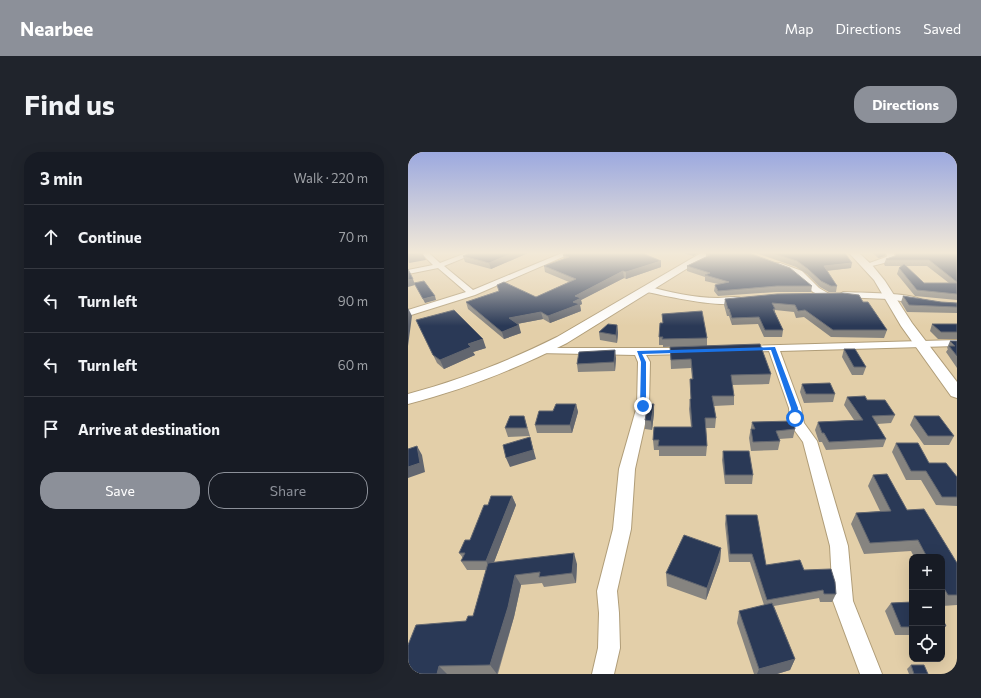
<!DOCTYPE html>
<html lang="en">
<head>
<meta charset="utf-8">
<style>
  :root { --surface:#171b24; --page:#20242c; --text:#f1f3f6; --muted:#9ea1a6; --line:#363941; --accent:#8c9099 }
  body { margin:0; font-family:Commissioner,sans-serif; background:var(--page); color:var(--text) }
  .controls { position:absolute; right:12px; bottom:12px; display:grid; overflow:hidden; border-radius:8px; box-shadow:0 4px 16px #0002 }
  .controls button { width:36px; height:36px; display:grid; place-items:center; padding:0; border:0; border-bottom:1px solid var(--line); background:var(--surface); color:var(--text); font:20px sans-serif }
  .stop { position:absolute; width:12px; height:12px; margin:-9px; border:3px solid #1a73e8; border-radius:50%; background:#fff }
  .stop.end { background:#1a73e8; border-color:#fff; box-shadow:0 1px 4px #0008 }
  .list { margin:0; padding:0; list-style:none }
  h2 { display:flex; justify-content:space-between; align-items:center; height:52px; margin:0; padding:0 16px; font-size:17px }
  h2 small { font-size:13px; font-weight:400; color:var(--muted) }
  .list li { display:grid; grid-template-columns:26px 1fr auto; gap:12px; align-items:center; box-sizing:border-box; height:64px; padding:0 16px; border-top:1px solid var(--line) }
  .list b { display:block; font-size:15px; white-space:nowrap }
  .list em { font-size:13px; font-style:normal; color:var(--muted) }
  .actions { display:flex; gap:8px; padding:12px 16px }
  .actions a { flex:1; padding:9px 0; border:1px solid var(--accent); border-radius:16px; text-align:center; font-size:14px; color:var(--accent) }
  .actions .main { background:var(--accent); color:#fff }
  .icon { flex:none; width:22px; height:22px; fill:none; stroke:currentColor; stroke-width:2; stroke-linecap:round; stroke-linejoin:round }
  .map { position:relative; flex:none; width:549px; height:522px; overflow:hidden; border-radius:16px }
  header { display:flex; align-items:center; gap:24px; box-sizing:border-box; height:56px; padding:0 20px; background:var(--accent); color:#fff }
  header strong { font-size:19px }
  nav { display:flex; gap:22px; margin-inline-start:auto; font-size:14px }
  .intro { display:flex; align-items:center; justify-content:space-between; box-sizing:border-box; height:96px; padding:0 24px }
  h1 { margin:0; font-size:28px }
  .button { padding:10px 18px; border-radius:16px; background:var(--accent); color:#fff; font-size:14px; font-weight:700 }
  main { display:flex; gap:24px; padding:0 24px }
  aside { flex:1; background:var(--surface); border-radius:16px; box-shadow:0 4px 16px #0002 }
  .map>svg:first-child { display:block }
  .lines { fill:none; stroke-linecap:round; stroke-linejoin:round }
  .minor-casing { stroke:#b09d78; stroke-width:2 }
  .tertiary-casing { stroke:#b09d78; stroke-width:2 }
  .minor { fill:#fff; fill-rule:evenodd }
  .tertiary { fill:#fff; fill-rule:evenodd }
  .wall { fill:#868480; fill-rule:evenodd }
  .shaded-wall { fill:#62666f }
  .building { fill:#2a3956; stroke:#62666f }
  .route { fill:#1a73e8 }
</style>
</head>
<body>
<header>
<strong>Nearbee</strong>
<nav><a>Map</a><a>Directions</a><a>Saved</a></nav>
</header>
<div class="intro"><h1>Find us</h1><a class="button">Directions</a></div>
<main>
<aside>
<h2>3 min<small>Walk · 220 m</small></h2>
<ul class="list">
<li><svg class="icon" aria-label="ahead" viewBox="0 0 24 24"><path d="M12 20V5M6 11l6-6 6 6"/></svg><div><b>Continue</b></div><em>70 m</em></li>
<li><svg class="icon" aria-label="left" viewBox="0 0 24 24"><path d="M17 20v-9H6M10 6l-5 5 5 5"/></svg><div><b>Turn left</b></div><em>90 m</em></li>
<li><svg class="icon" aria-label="left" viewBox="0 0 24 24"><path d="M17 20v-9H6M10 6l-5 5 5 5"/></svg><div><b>Turn left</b></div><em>60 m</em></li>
<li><svg class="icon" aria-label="arrive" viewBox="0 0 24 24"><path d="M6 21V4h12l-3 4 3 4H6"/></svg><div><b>Arrive at destination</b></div></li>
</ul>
<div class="actions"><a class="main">Save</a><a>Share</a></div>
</aside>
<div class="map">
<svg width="549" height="522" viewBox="0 0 549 522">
  <rect width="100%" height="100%" fill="#e3cfa9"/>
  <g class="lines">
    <g class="minor-casing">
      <path id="minor" d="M13,101H21L32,111L58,101H68L36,114L65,138L154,101H164L67,143L0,164V158L58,140L30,116L0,122V118L25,113Z
        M478,101H485L487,104L484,109L460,115L456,113L478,105L479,104Z
        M366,111H372L394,119L411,136L423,143L419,146L405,140L388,123L366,115Z
        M238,134C262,140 285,146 310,146C318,146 332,143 337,148C325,160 253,143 235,139L234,137Z
        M435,140C450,141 506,140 515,149L511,152L481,147L432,145L431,143Z
        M549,188V194L372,199L393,256L396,271L409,289L440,394L445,449L474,522H452L425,449L422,394L395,290L382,272L381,256L361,199L336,200L331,197L336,194Z
        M134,196H278L283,199L278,202L238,203L242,210L241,254L227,317L223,377L209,439L211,461L212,496L206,522H184L190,496L191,461L189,439L205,377L211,317L229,254L230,210L227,203L130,201L129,199L130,197Z"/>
    </g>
    <g class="tertiary-casing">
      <path id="tertiary" d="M293,101H304L159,191C108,217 55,238 0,252V242C52,228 101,209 149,185Z
        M441,101H451L464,113L477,129L504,171L549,230V246L543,244L493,174L466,128Z"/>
    </g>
    <use href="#minor" class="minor"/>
    <use href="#tertiary" class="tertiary"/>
  </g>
  <path class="wall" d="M62,101H120L83,117L57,110L55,104Z
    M156,101H234L253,109V115L218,127L216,126L173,148L174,152L172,153L173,159L142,171L135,167L109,172L113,181L96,187L60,157L58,150L128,145L161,130L137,120L136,114L156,107L155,103L156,102Z
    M275,101H290L285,104Z
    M348,101H437L443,116L419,119L429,134L428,140H421L412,135L399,122L388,115Z
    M465,101H478L477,104L470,106Z
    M487,101H549V148L507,144L489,122L491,116L494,114H477L476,112L478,107L487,104L488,103ZM498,114H519L541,131H516Z
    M298,102L404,134L403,140H368L310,144L306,139L307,133L310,132L297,129V125L279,119V114L298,105Z
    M495,144L533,150L549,151V161L499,160L493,150Z
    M317,147L455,150L479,178L476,186L423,185L396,165L388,166L386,160L367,158V160L375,178L374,185H356L350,172L324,173L321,164H319L316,153Z
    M254,162L299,186V194L255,195V193H251V185L255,171Z
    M8,168L78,196L65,200L67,203L36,217L29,211Z
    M524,172H549V187H530L522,179Z
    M209,173L210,181L209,191L192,188L191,180Z
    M542,189H549V216L538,200L540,197L539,196Z
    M262,195L363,222L361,232L324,233L326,244V253L306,254L308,266L307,276H298L299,294L298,304H251V298H246L245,288L283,275L281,257L282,247H283L282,227H284L283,216L263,217Z
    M436,197L458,215L455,223H444L434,205Z
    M208,206L207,219L170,220L169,212Z
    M394,232L427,242L425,250L396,251L392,240Z
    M439,245L459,248L487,263L483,271L469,272L478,287L475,295L418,298L414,290H411L407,278L410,270L446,268L436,253Z
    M168,252L170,260L164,281H129L127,273L145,259Z
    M246,261L244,278L237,277V268Z
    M116,264L122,284L100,285L97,276Z
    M506,264L546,284L541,293H516L502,273Z
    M344,270L387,277L385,286L371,287L372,289L370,298L343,299L341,286Z
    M488,291L521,311L549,325V354L528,353L513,328H498L484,300Z
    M315,299L345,323L344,332H317L314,308Z
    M465,323L499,358L549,411V453L534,454V405H506L503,399L456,402L443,372L448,361L472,359L460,334Z
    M104,344L108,353L86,410L169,412L168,431L136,435L134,431L113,433L106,465L90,522H0L58,469L65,464L78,418H59L53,409L55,406L51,401L62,388L80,353Z
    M318,363L358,413L396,418L428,442L424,450H412L411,446L366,454L387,507L382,518L369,522H346L329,471L331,459L356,453L342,410H321L317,372Z
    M313,396L312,409L298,448L259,434L258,421Z
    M504,450V483H487L477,459L483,451Z
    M534,466L538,474L534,479Z
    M503,513L520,522H501L499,517Z"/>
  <path class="shaded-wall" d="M105,101H120L83,117L81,111Z
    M285,101H290L285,104Z
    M471,101H478L477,104L470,106Z
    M15,102L18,108L1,111L0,107V104Z
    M253,109V115L218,127V120Z
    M444,111L443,116L415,119L416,114Z
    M215,119L216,126L173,148L174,152L172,153L173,159L142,171L140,164L165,150L167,144Z
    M5,127L7,133L0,135V128Z
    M27,144L28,148L17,151L15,147Z
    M0,156L4,164L0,194Z
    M133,160L135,167L103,173L101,166Z
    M111,173L113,181L96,187L94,180Z
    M209,173L210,181L209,191L208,183Z
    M75,187L78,196L65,200L67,203L36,217L32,208L60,192Z
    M207,198L208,206L207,219L206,210Z
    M168,252L170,260L164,281L162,273Z
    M246,252V261L244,278L243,269Z
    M122,285L128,307L102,315L98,306Z
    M9,294L14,303L17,320L0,326V315Z
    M104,344L108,353L83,418L78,409Z
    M313,396L312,409L298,448L299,436Z
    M166,401L169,412L168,431L164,421Z
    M107,423L113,433L106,465L89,522L82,513Z
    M387,507L382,518L369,522H349L351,517Z
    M31,514L39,522H29Z"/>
  <path class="building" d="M0,101H15V102L0,104Z
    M62,101H105L81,111L55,104Z
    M160,101H234L253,109L218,120L215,119L167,144L173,146L165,150L172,152L140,164L133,160L101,166L111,173L94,180L58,150L91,139L89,133L96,130L128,145L168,127L136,114L161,105L155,103Z
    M298,101H341L382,116L404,134H369L310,139L307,133L321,130L297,123L302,121L279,114L302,103L298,102Z
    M364,101H437L444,111L416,114L429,134H423L413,129L400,117L389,109Z
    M489,101H549V130L521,108H479L478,107L487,104Z
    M496,112L516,131H549V142L509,138L491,116Z
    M0,117L5,127L0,128Z
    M16,129L27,144L15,147L6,131Z
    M435,141L451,143L455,150H460L479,178H425L397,158L390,159L387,153L364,151L367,157H365L375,178H357L351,165L324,166L321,157H320L317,147L369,142Z
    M495,144L533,150L549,151V155L501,153Z
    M46,158L75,187L60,192L63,195L32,208L25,203L8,168Z
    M294,159L299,186L254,187L255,185H251L252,171H255L254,162Z
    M200,172L209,173L208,183L191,180Z
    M524,172H549V180H533Z
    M542,189H549V204L541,194H547Z
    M352,192L363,222L323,223L326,244H304L308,266H297L299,294H250L251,288H245L246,275H284L282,247H283L282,227H285L283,207L263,208L262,195Z
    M436,197H447L458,215H446Z
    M207,198L206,210L169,212L171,200Z
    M422,231L427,242H398L394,232Z
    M457,244L459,248H477L487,263L464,264L478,287L421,290L416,281H414L410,270L455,268L439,245Z
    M148,252H168L162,273H127L131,259H145Z
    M240,252H246L243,269L237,268Z
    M102,264H116L119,276H97Z
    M506,264H531L546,284H520Z
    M386,269L387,277L368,279L372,289L345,290L343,277H347L344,270Z
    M122,285L125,298L98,306L95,293Z
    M488,291H510L521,311H538L549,325V345H534L518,319H503Z
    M9,294L12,311L0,315V297Z
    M315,299H341L345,323H317Z
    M479,322L499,358L516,357L549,411V443H540L534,433V405H519L510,388L462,391L448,361L483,359L465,323Z
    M83,344H104L78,409H53L57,401H51L57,388H62L76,353H80Z
    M318,363H349L358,413L392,408L396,418L423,417L427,430L428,442H416L415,438L359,448L344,402H322Z
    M276,383L313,396L299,436L258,421Z
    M166,401L164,421L131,425L132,420L107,423L100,455L82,513L31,514L29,522H0V493L8,473L58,469L60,464H65L80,411Z
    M504,450V475H493L483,451Z
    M364,451L387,507L351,517L331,459Z
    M534,466L538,474H534Z
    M503,513H516L520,522H506Z"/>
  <linearGradient id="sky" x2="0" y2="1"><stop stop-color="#9ca9df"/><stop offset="0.58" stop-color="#f2e9d8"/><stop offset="1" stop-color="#f2e9d8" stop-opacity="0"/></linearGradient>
  <rect width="549" height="174" fill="url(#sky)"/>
  <path class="route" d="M367,195L390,256L389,267H384L383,256L363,198L234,202L238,210V254L235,256L232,254L233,210L229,199Z"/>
</svg>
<div class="controls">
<button>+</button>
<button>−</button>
<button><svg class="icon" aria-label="locate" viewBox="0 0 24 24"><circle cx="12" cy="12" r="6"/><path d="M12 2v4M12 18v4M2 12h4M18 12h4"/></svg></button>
</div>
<div class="stop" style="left:387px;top:266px"></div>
<div class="stop end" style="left:235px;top:254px"></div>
</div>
</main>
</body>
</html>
